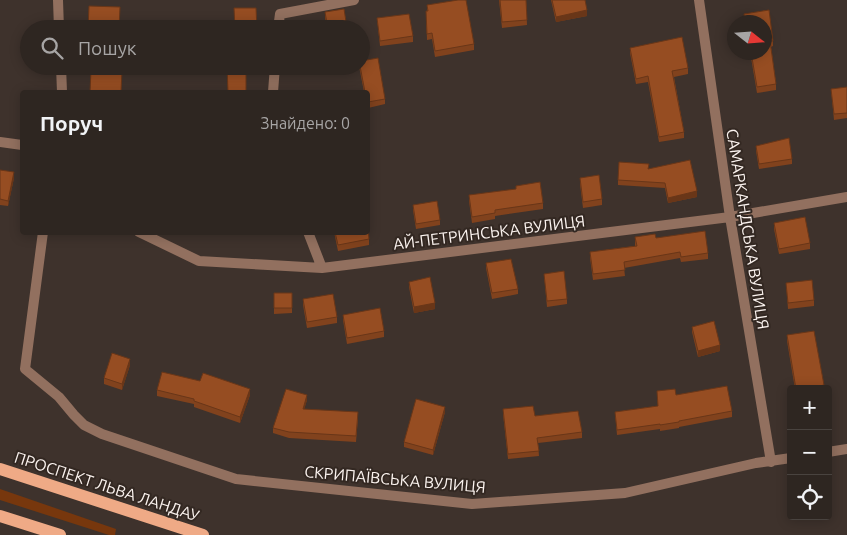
<!DOCTYPE html>
<html lang="uk">
<head>
<meta charset="utf-8">
<style>
  :root { --surface:#2e2621; --page:#362e2a; --text:#f1f3f6; --muted:#a7a5a5; --line:#49433f }
  body { margin:0; font-family:Ubuntu,sans-serif; background:var(--page); color:var(--text) }
  .controls { position:absolute; right:15px; bottom:15px; display:grid; overflow:hidden; border-radius:5px; box-shadow:0 2px 12px #0003 }
  .controls button { width:45px; height:45px; display:grid; place-items:center; padding:0; border:0; border-bottom:1px solid var(--line); background:var(--surface); color:var(--text); font:25px sans-serif }
  .compass { position:absolute; left:727px; top:15px; width:45px; height:45px; border-radius:50%; background:var(--surface); box-shadow:0 2px 12px #0003; rotate:107deg }
  .list { margin:0; padding:0; list-style:none }
  h2 { display:flex; justify-content:space-between; align-items:center; height:65px; margin:0; padding:0 20px; font-size:21px }
  h2 small { font-size:16px; font-weight:400; color:var(--muted) }
  .icon { flex:none; width:28px; height:28px; fill:none; stroke:currentColor; stroke-width:2; stroke-linecap:round; stroke-linejoin:round }
  .map { position:relative; flex:none; width:847px; height:535px; overflow:hidden }
  .search { position:absolute; background:var(--surface); box-shadow:0 2px 12px #0003; left:20px; top:20px; width:350px; height:55px; display:flex; align-items:center; gap:12px; box-sizing:border-box; padding:0 18px; border-radius:28px; color:var(--muted); font-size:19px }
  .panel { position:absolute; background:var(--surface); box-shadow:0 2px 12px #0003; left:20px; top:90px; width:350px; height:145px; border-radius:5px }
  .map>svg:first-child { display:block }
  .green { fill:#77370d }
  .lines { fill:none; stroke-linecap:round; stroke-linejoin:round }
  .minor { stroke:#92705f; stroke-width:10 }
  .primary { stroke:#efaa86; stroke-width:12 }
  .wall { fill:#81421d }
  .shaded-wall { fill:#693618 }
  .building { fill:#964d22; stroke:#693618 }
  .labels { text-anchor:middle; dominant-baseline:central; stroke-width:4; stroke-linejoin:round; paint-order:stroke }
  .street-label { font-size:16px; fill:#fbf3ef; stroke:#332822 }
</style>
</head>
<body>
<div class="map">
<svg width="847" height="535" viewBox="0 0 847 535">
  <rect width="100%" height="100%" fill="#3e322c"/>
  <path class="green" d="M0,489L116,529L115,535H109L0,500Z"/>
  <g class="lines">
    <path class="minor" d="M58,0L59,29
      M699,0L730,217L771,462
      M278,29L280,14L354,0
      M61,66L62,92
      M273,92L275,66
      M0,142L22,145
      M43,232L25,369L59,397L74,415L84,425L102,434L236,479L472,504L625,493L756,463L791,458
      M139,232L199,261L322,268L730,217L847,197
      M308,232L322,268
      M828,452L847,449"/>
    <path class="primary" d="M0,469L203,535
      M0,516L60,535"/>
  </g>
  <path class="wall" d="M499,0H526L527,25L502,28Z
    M551,0H585L587,16L556,22Z
    M427,5L474,44V50L435,57L432,39L427,40L426,11H427Z
    M344,9L347,29H327L325,18V12Z
    M769,10L773,41V46L771,47L776,84V90L757,93L750,52H764V22H744V14Z
    M377,18L413,36V42L380,46Z
    M630,48L688,68V74L674,77L684,132V138L659,142L648,82L636,84L630,53Z
    M227,66H258V75H246Z
    M359,66H361L385,99V104L368,108V92H364Z
    M847,87V118L834,120L831,89Z
    M756,146L792,159V164L759,169L756,151Z
    M649,169L697,197L668,203L665,188L618,185V180Z
    M0,170L14,178L8,206L0,205Z
    M580,178L602,199V205L583,208L580,184Z
    M469,195L543,203V209L495,216V219L472,223L469,201Z
    M413,205L440,220V225L416,229L413,210Z
    M774,223L810,243V249L779,254L774,229Z
    M334,232H368L369,239V245L338,251Z
    M635,237L656,238L708,253V259L681,262L680,258L624,268L625,276L593,280L590,258V252L635,246Z
    M486,263L518,289V294L492,299L486,268Z
    M544,274L567,299V304L547,307Z
    M409,282L435,309L414,313L409,287Z
    M786,283L814,300V306L788,309Z
    M274,293H292V313L274,314Z
    M303,299L337,317V323L307,328L303,305Z
    M343,315L384,331V337L347,344L343,320Z
    M692,327L720,351L698,357L692,332Z
    M787,335L824,385V389H795L787,341Z
    M130,365L122,390L104,384V378Z
    M157,390L250,395L240,423L194,407V404L157,396Z
    M657,391L676,395L732,411V417L679,427V428L660,431V429L617,435L615,412L658,406Z
    M307,400L304,409L358,417L356,442L289,438L273,433V428Z
    M503,409L582,432V438L538,443L539,456L508,459L503,414Z
    M445,412L433,455L404,447V442Z"/>
  <path class="shaded-wall" d="M587,10V16L556,22V17Z
    M14,172V178L8,206V201Z
    M697,191V197L668,203V198Z
    M435,303V309L414,313V307Z
    M720,345V351L698,357V351Z
    M130,359V365L122,390V384Z
    M250,389V395L240,423V417Z
    M307,395V400L303,414V409Z
    M445,407V412L433,455V450Z"/>
  <path class="building" d="M458,0H466L474,44L435,51L432,33L427,34L426,11H428L427,5Z
    M500,0H526L527,20L502,22Z
    M552,0H585L587,10L556,17Z
    M89,6L120,7L119,29H88Z
    M234,8H256L257,29H235Z
    M344,9L347,28L343,29H328L325,12Z
    M769,10L773,41H770L776,84L757,87L751,52H764V22H745L744,14Z
    M409,14L413,36L380,41L377,18Z
    M682,37L688,68L672,71L684,132L659,137L648,76L636,79L630,48Z
    M378,58L385,99L368,102V92H365L360,66H361V61Z
    M227,66H258V69H246V92H228Z
    M91,70L122,71L121,92H90Z
    M847,87V113L834,114L831,89Z
    M789,138L792,159L759,164L756,146Z
    M690,160L697,191L668,198L665,183L618,180L619,162L649,164L648,169Z
    M0,170L14,172L8,201L0,199Z
    M599,175L602,199L583,202L580,178Z
    M540,182L543,203L495,210V213L472,217L469,195L516,189V186Z
    M437,201L440,220L416,224L413,205Z
    M805,217L810,243L779,249L774,223Z
    M368,229L369,239L338,245L335,232H368Z
    M705,231L708,253L681,257L680,252L624,262L625,270L593,274L590,252L637,246L635,237L655,234L656,238Z
    M511,259L518,289L492,293L486,263Z
    M564,271L567,299L547,301L544,274Z
    M430,277L435,303L414,307L409,282Z
    M812,280L814,300L788,303L786,283Z
    M274,293H292V308H274Z
    M333,294L337,317L307,322L303,299Z
    M380,308L384,331L347,338L343,315Z
    M714,321L720,345L698,351L692,327Z
    M814,331L824,385L804,389H796L787,335Z
    M112,353L130,359L122,384L104,378Z
    M162,372L200,381L203,373L250,389L240,417L194,401V399L157,390Z
    M727,386L732,411L679,421V422L660,425V424L617,430L615,412L658,406L657,391L675,389L676,395Z
    M286,389L307,395L303,409L358,412L356,436L289,432L273,428Z
    M416,399L445,407L433,450L404,442Z
    M533,406L535,416L578,411L582,432L537,438L539,451L508,454L503,409Z"/>
  <g class="labels">
    <g class="street-label">
      <text transform="translate(748 229) rotate(81)">САМАРКАНДСЬКА ВУЛИЦЯ</text>
      <text transform="translate(489 232) rotate(-7)">АЙ-ПЕТРИНСЬКА ВУЛИЦЯ</text>
      <text transform="translate(395 479) rotate(5)">СКРИПАЇВСЬКА ВУЛИЦЯ</text>
      <text transform="translate(107 486) rotate(18)">ПРОСПЕКТ ЛЬВА ЛАНДАУ</text>
    </g>
  </g>
</svg>
<div class="controls">
<button>+</button>
<button>−</button>
<button><svg class="icon" aria-label="locate" viewBox="0 0 24 24"><circle cx="12" cy="12" r="6"/><path d="M12 2v4M12 18v4M2 12h4M18 12h4"/></svg></button>
</div>
<svg class="compass" viewBox="-18 -18 36 36"><path d="M0-13l5 13h-10z" fill="#e53935"/><path d="M0 13l5-13h-10z" fill="#a7a5a5"/></svg>
<div class="search"><svg class="icon" aria-label="search" viewBox="0 0 24 24"><circle cx="10" cy="10" r="6"/><path d="M15 15l6 6"/></svg>Пошук</div>
<section class="panel">
<h2>Поруч<small>Знайдено: 0</small></h2>
<ul class="list">
</ul>
</section>
</div>
</body>
</html>
